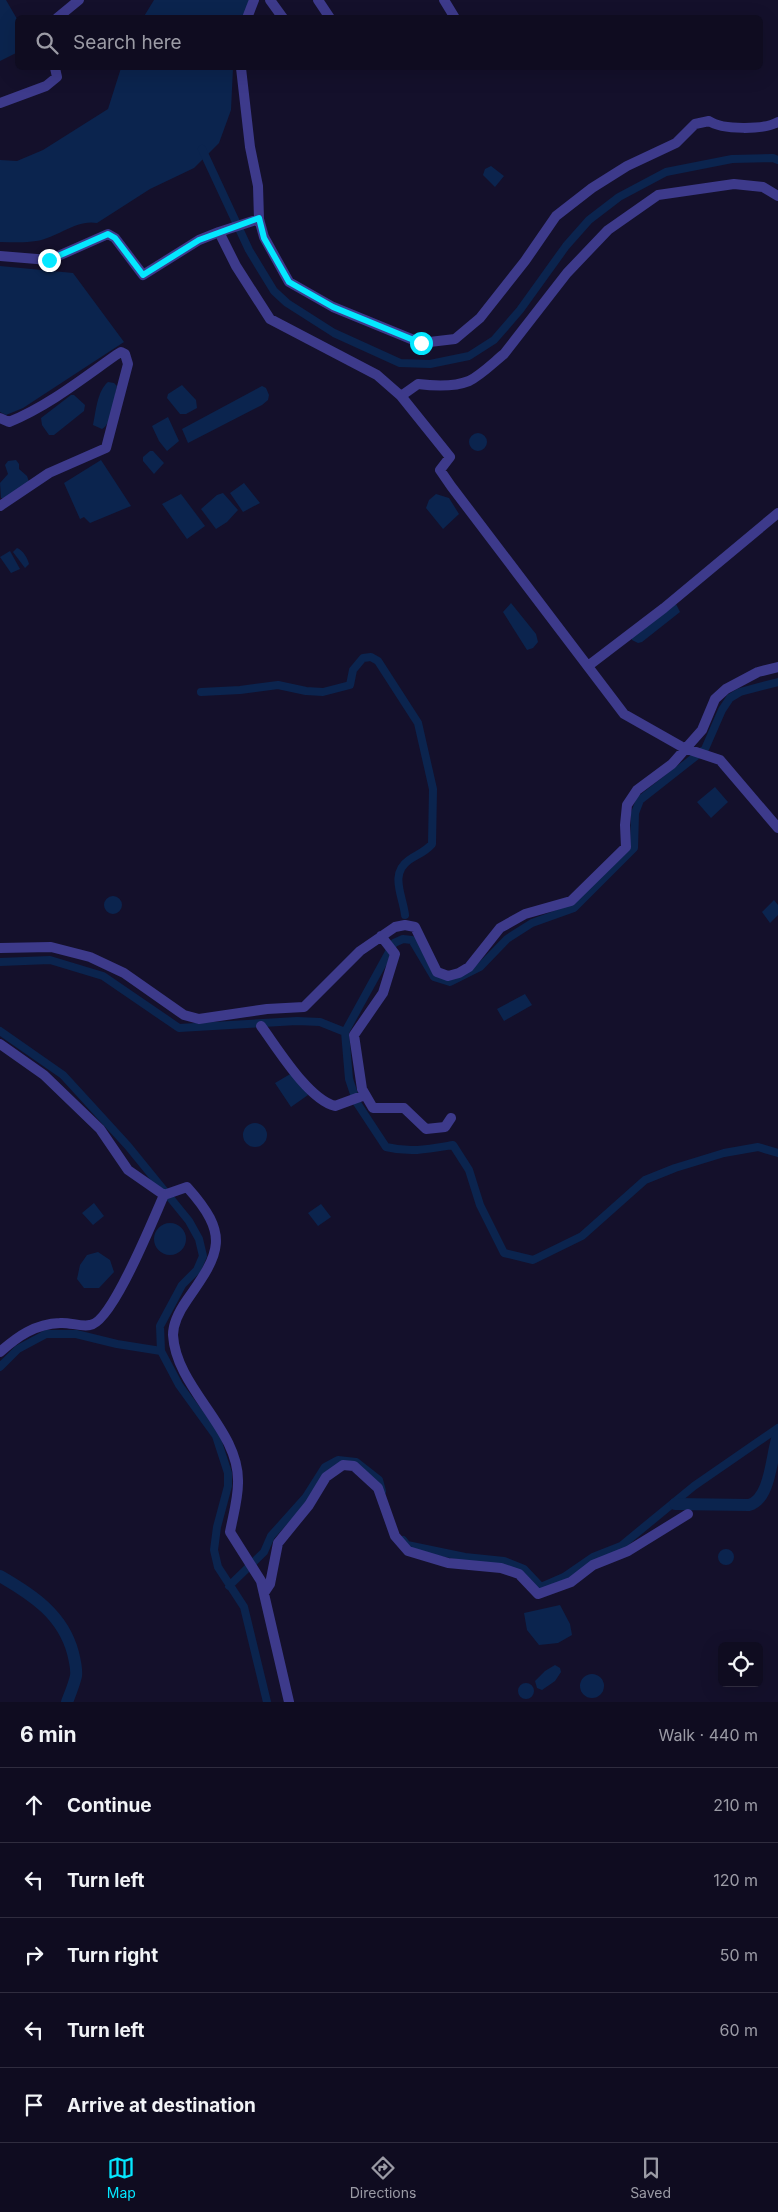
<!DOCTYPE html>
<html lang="en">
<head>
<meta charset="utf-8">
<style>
  :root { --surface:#0f0c20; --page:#181529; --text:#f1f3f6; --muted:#9b9ba5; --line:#2f2c3e; --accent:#05e7ff }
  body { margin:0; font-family:Inter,sans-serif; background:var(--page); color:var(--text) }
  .controls { position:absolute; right:15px; bottom:15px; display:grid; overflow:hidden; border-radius:8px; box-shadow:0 5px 20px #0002 }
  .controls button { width:45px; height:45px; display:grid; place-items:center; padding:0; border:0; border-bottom:1px solid var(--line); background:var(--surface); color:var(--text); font:25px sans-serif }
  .stop { position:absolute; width:15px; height:15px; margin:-11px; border:4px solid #05e7ff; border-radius:50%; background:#fff }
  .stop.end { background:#05e7ff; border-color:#fff; box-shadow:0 1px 5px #0008 }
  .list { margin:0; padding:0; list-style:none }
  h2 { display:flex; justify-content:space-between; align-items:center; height:65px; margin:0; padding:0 20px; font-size:21px }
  h2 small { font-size:16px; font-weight:400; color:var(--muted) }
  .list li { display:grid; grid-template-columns:32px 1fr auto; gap:15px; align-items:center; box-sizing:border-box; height:75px; padding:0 20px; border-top:1px solid var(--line) }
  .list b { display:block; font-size:19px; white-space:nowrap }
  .list em { font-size:16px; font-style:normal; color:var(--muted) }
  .icon { flex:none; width:28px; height:28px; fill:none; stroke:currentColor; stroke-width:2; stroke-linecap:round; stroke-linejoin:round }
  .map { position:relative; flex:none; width:778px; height:1702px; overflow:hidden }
  .search { position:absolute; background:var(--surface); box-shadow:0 5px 20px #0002; left:15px; right:15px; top:15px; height:55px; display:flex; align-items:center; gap:12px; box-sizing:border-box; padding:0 18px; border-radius:8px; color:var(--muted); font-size:19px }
  .sheet { height:440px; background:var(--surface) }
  nav { display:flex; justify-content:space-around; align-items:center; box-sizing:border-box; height:70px; border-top:1px solid var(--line); background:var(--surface); font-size:14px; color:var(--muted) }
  nav a { display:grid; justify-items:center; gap:2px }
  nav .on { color:var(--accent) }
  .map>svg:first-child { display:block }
  .water { fill:#0b244e }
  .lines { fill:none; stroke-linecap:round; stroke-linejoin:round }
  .canal { stroke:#0b244e; stroke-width:8 }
  .river { stroke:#0b244e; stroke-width:12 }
  .minor { stroke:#3d3a8b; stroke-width:10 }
  .route { stroke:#05e7ff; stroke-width:6 }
</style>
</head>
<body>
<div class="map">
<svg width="778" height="1702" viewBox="0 0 778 1702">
  <rect width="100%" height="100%" fill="#14102b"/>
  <path class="water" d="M0,0H6L17,19L18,52L0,61Z
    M154,0H249L244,17L143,18Z
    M121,68H233L231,110L219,143L194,168L150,189L97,223C76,219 57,238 36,241C25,243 12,242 0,242V160L17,161L43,150L108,109Z
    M491,166L504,176L495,187L483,175L485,169Z
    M0,266L73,273L124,342L23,408L6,415L0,412Z
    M108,382L114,383L117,386C114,398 113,423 102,429L93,425C96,412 97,391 108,382Z
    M182,385L196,400L197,408L186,414H180L167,398L168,394Z
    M262,386L266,388L269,395L268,400L262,405L188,443L182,429Z
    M71,395H74L85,405L84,411L54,435H49L42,425L41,418Z
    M168,417L179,441L167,451L159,441L152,426Z
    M469 442a9 9 0 1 1 18 0a9 9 0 1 1-18 0Z
    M150,451H153L164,463L154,474L143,461V457Z
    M16,460L19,464V469L27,476L29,482L5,498H1L0,483L8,474L5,465L8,461Z
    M101,460L131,506L90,523L84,517L80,519L64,483Z
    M244,483L260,503L243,512L230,493Z
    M223,493L238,510L227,522L216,529L201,509L217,495Z
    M181,494L205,526L187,539L162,504Z
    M436,494L449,498L459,514L443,529L426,508L429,500Z
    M17,548C23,550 28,559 29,564L25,568L13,552Z
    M10,551L20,569L11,573L0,557Z
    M511,603L536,634L538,642L533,648L527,650L503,612Z
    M676,604L680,612L642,642L638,643L632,640V637Z
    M715,787L728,802L711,818L697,802Z
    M104 905a9 9 0 1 1 18 0a9 9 0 1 1-18 0Z
    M774,900L778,905V915L770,923L762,912Z
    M525,994L532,1005L504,1021L497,1009Z
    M292,1073L308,1095L291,1107L275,1083Z
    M243 1135a12 12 0 1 1 24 0a12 12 0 1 1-24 0Z
    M94,1203L104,1216L93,1225L82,1213Z
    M321,1204L331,1217L318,1226L308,1213Z
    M154 1239a16 16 0 1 1 32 0a16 16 0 1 1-32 0Z
    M98,1252L110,1260L114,1272L99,1288H84L77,1279L80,1265L87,1255Z
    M718 1557a8 8 0 1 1 16 0a8 8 0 1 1-16 0Z
    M560,1605L570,1624L572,1635L558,1643L539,1645L527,1630L524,1613Z
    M555,1665L560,1668L561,1672L555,1681L542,1690L537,1688L535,1681L545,1671Z
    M580 1686a12 12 0 1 1 24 0a12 12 0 1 1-24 0Z
    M518 1691a8 8 0 1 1 16 0a8 8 0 1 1-16 0Z"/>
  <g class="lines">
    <path class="canal" d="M202,149L249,250L274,291L287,303L334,333L400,363L430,364L469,356L494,340L520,310L566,246L589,220L619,197L666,172L732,159L773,158L778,160
      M778,682L740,692L730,698L722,710L705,749L640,800L635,813L634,848L574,908L532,923L507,939L480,967L450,982L434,977L412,940L403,939L394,943L345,1032L349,1079L357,1103L386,1147C410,1153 429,1149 453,1145L469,1170L480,1205L504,1253L533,1260L582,1236L645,1180L675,1168L724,1153L758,1147L778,1153
      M201,692L240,690L278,685L306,691L323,692L350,685L353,670L363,658L371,657L378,661L418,723L433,789L432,844C425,852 418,854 409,860C389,874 403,896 405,915
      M0,962L50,960L103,976L179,1028L297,1021L320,1022L345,1032
      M0,1031L63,1075L128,1146L189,1221L199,1239L203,1256L197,1270L182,1285L160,1326L161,1351
      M0,1367L18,1349L46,1334H76L117,1344L161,1351L179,1385L216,1436L228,1473V1486L217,1527L214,1550L218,1567L244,1607L267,1702
      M403,1540L407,1545L465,1557L504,1561L524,1569L541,1587L564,1577L593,1557L621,1546L694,1486L778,1428
      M229,1586L264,1552L271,1536L306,1497L325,1467L338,1460L356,1462L379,1480L382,1491"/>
    <path class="river" d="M675,1504L749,1505C771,1499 771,1456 778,1436
      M0,1576C33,1595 63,1615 73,1653C75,1661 77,1669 76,1676C74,1685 70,1694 67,1702"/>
    <path class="minor" d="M270,0L283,18
      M318,0L330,18
      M444,0L455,18
      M57,18L79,0
      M247,18L254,0
      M241,68L250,147L258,186L259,219L264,237L289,282L333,307L421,343L455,339L480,318L525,261L556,216L592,188L627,166L676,143L695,124L709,121C722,130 764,130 778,122
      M0,103L46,86L57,77L55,68
      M219,232L259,219
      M0,256L49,260L108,234L115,238L143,275L199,240L219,232L236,266L270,319L377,375L401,396L418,384C434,386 454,387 469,381C481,375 494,362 504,354L567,273L608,230L658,195L734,184L763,187L778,196
      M401,396L450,457L440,470L451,486L624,714L684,748L720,760L778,828
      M0,418L9,422C48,406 82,379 116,355L121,352L125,354L128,364L106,448L49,473L0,506
      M588,666L664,608L778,513
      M381,936L395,954L383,993L354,1035L362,1089L373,1108H404L426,1129L445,1127L451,1118
      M0,948L51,947L90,957L124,973L184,1015L199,1019L267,1009L304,1007L360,951L395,927L405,925L415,927L437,972L448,976L459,973L469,967L500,928L525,914L571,901L626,847L625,825L627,805L637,790L672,764L702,730L715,699L726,689L758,672L778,667
      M261,1026C278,1049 308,1099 335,1106L365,1095
      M0,1044L44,1075L100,1129L128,1170L164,1195
      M0,1352C18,1336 35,1324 60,1323C69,1322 81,1327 90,1325C112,1323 154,1217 164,1195L187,1187C230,1235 221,1252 187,1300C180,1310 173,1322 173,1335C176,1389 240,1429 238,1483C238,1499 233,1516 230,1532L261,1581L289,1702
      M264,1593L270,1584L278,1543L309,1505L326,1477L343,1465L354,1466L378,1488L395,1536L408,1551L448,1563L501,1568L519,1574L538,1594L571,1582L593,1565L628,1551L688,1514"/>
  </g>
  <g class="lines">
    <path class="route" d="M49,260L108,234L115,238L143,275L199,240L259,218L264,238L289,282L333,307L421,343"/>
  </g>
</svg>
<div class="controls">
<button><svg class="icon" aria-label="locate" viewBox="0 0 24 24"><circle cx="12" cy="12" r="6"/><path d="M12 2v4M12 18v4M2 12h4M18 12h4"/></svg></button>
</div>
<div class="stop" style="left:421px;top:343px"></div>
<div class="stop end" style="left:49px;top:260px"></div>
<div class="search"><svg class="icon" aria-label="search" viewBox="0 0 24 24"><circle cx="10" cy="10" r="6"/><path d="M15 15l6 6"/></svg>Search here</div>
</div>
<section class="sheet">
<h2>6 min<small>Walk · 440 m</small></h2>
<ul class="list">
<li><svg class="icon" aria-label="ahead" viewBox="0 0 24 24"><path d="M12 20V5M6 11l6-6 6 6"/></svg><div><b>Continue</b></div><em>210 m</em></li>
<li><svg class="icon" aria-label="left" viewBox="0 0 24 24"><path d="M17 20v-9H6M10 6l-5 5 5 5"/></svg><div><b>Turn left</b></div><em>120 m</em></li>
<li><svg class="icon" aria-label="right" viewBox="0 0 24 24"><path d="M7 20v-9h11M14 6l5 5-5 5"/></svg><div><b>Turn right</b></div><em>50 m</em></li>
<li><svg class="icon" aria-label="left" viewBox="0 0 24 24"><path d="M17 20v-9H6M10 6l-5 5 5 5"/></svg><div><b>Turn left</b></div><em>60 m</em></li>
<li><svg class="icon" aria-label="arrive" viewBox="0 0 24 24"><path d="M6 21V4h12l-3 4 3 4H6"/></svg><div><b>Arrive at destination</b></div></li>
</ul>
</section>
<nav>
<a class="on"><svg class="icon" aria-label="map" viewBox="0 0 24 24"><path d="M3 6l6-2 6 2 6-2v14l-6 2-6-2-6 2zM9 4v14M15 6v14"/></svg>Map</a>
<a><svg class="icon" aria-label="directions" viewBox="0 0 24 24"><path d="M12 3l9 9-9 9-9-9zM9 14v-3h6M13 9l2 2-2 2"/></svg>Directions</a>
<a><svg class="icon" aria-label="saved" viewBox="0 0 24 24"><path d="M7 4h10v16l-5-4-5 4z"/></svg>Saved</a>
</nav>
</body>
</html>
